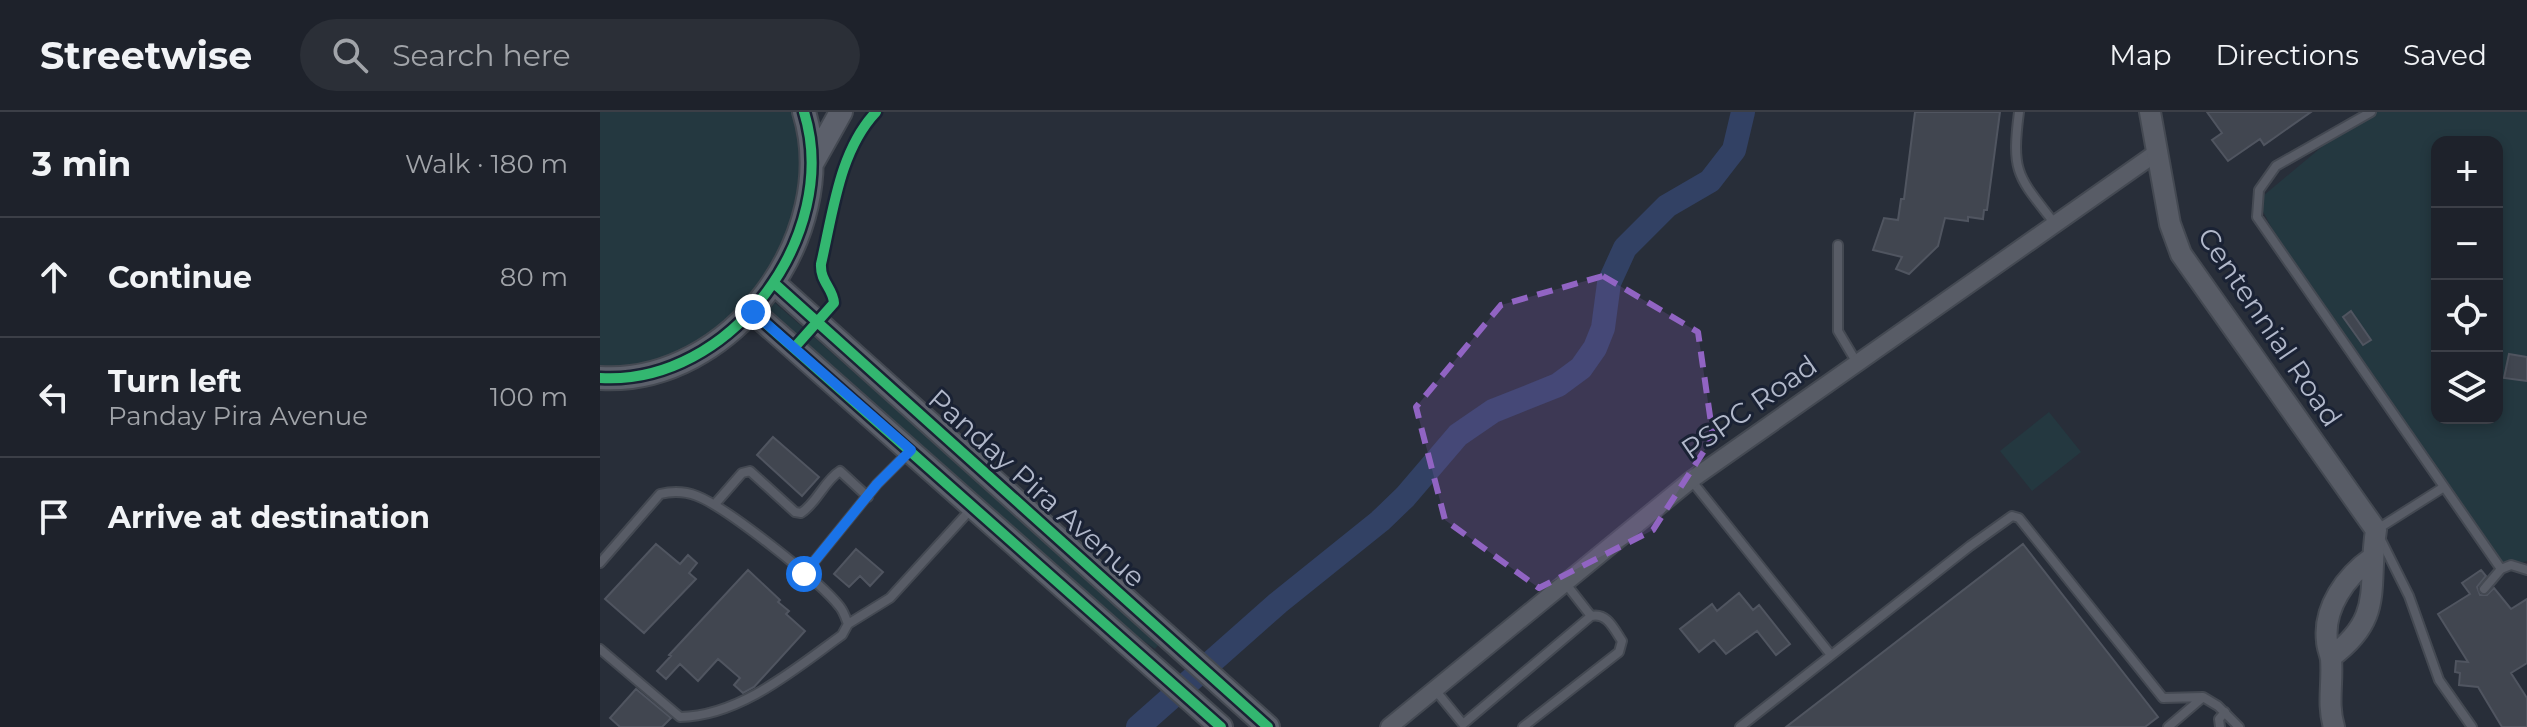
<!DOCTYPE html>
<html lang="en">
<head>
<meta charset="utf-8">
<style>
  :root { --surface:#1e222b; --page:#2b2f37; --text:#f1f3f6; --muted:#a1a4a9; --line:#3c3f47 }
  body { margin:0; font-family:Montserrat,sans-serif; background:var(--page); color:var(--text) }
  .controls { position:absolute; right:24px; top:24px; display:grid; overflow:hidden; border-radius:16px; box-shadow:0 4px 12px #0003 }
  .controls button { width:72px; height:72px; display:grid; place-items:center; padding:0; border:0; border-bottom:2px solid var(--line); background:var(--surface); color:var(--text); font:40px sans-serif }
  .stop { position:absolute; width:24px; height:24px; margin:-18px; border:6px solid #1a73e8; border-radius:50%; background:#fff }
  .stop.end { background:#1a73e8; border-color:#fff; box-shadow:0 2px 8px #0008 }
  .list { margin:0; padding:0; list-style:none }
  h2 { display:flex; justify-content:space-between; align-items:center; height:104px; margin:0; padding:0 32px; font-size:34px }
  h2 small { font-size:26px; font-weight:400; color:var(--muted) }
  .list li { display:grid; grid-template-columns:52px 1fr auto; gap:24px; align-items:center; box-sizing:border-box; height:120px; padding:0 32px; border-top:2px solid var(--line) }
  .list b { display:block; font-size:30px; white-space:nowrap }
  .list p { margin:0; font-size:26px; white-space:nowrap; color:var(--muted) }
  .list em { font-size:26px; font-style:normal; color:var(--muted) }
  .icon { flex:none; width:44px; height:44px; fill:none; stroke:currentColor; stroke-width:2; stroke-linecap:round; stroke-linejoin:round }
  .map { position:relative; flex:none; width:1927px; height:615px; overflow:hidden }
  header { display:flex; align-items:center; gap:48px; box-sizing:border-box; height:112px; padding:0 40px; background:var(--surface); border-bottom:2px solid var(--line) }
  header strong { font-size:38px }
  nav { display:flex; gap:44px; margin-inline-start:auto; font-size:28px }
  .search { width:560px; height:72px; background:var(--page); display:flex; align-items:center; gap:20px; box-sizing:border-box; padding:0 28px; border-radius:44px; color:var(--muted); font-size:30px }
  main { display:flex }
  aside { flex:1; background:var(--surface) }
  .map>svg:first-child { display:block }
  .green { fill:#243840; fill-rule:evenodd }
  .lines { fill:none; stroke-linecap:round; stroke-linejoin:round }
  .river { stroke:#324164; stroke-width:24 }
  .building { fill:#414650; stroke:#505560; stroke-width:2 }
  .service-casing { stroke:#444952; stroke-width:12 }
  .minor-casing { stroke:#444952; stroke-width:20 }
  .tertiary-casing { stroke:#444952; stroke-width:24 }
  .secondary-casing { stroke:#444952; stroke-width:26 }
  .service { stroke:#585c66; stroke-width:8 }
  .minor { stroke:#585c66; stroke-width:16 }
  .tertiary { stroke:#585c66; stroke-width:20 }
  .secondary { stroke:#5c606b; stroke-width:22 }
  .cycleway-casing { stroke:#1a2234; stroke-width:15 }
  .cycleway { stroke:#33b770; stroke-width:10 }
  .route { stroke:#1a73e8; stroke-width:10 }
  .marked { fill:#9164c3; fill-opacity:0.2; stroke:#9164c3; stroke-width:6; stroke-dasharray:16 10; stroke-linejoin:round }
  .labels { text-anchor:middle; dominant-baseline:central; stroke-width:6; stroke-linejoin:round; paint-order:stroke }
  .street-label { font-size:28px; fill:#b1b8ca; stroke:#1a2234 }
</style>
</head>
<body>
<header>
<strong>Streetwise</strong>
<div class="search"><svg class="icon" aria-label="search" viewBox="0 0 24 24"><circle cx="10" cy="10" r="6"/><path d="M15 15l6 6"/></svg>Search here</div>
<nav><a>Map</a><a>Directions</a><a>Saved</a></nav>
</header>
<main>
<aside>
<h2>3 min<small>Walk · 180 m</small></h2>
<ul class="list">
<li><svg class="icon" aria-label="ahead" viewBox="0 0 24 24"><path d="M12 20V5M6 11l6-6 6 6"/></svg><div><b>Continue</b></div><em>80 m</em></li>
<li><svg class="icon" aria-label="left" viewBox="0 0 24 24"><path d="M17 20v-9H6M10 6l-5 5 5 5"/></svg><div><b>Turn left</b><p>Panday Pira Avenue</p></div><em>100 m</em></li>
<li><svg class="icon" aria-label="arrive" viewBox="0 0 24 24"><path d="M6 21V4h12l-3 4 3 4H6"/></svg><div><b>Arrive at destination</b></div></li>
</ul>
</aside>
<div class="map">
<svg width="1927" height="615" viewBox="0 0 1927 615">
  <rect width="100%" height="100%" fill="#282e39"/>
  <path class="green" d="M0,0H197C200,12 204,24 206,36C207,47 203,61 202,72C191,161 122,233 37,258C26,261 11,260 0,260Z
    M1771,0H1927V449L1901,457L1698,163L1657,89L1754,8ZM1837,30H1897V306H1837Z
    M175,191L505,480L559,532L555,537L496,495L171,201L170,195Z
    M1449,300L1481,340L1432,379L1400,339Z"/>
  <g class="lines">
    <path class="river" d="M538,615L678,491L780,409L805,385L858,323L893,299L958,273L981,256L995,236L1003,216L1009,171L1025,136L1067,94L1110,69L1134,38L1143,0"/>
  </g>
  <path class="building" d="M1315,0H1400L1387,98H1384L1383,107L1368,105V109L1345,106L1338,134L1309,162L1296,157L1302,145L1273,138L1284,106L1298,108L1301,87H1304Z
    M1607,0H1711L1664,33L1660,27L1628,49L1612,28L1622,21Z
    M1751,199L1771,228L1763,233L1743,205Z
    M1909,242L1927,245V269L1904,266Z
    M173,325L219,365L202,384L157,343Z
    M56,432L80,452L88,443L97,451L89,461L96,467L44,521L5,487Z
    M1423,432L1558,605L1545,615H1186Z
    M256,437L283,460L270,474L260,464L249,475L234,462Z
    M148,458L180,488L178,490L189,499L186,502L205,519L154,575L143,581L134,573L140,566L118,547L98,569L80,552L66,567L57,559L71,544L69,543Z
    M1881,458L1886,464L1877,475L1880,483H1887L1894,476L1911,497L1927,487V551L1911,561L1927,586V615H1902L1878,575L1859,573L1860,561L1855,560L1856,549L1868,550L1838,502L1870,482L1862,471Z
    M1139,481L1153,498L1159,493L1190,532L1176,543L1157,519L1126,542L1114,528L1099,540L1080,517L1112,492L1117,499Z
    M36,577L71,606L62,615H20L10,606Z"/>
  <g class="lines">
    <g class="service-casing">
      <path id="service" d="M1419,0C1411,62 1418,64 1455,112
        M1771,0L1676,54L1659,78L1657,105L1901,457L1884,477
        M1238,133V219L1257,251
        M1091,368L1231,543
        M1844,375L1776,418L1809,484L1839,568L1872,615
        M115,392L142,361L150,359L195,400L201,401C217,391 224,369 240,359L268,385
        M0,451L60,382C73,379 84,379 97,384C126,395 221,470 240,495C244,500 246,507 248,512L242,523C195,557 140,604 80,605L0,537
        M1901,457L1911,453L1927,458
        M204,462L277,372L308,341
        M248,512L290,486L372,396
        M836,579L863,612L991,504L966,472
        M923,615L1019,540L1022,529C1014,517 1007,500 991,504
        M1140,615L1370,434L1412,404L1419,406L1563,586L1603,585L1618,594L1639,615
        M1568,615L1602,586
        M1620,615L1619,607L1625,600"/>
    </g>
    <g class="minor-casing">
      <path id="minor" d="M789,615L1091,368L1556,41"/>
    </g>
    <g class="tertiary-casing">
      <path id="tertiary" d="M1550,0L1570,112L1581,142L1776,418C1767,476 1785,505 1731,545
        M1734,615C1727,592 1733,571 1731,547C1730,541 1727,535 1727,529C1723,496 1746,464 1772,446"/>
    </g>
    <g class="secondary-casing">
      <path id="secondary" d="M213,50L241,0
        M175,172L668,615
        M153,200L621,615
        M0,266C131,274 242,122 204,0"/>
    </g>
    <use href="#service" class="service"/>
    <use href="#minor" class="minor"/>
    <use href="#tertiary" class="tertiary"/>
    <use href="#secondary" class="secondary"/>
    <g class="cycleway-casing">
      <path id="cycleway" d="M175,172L668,615
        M153,200L621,615
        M194,236L234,191C233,176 220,170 221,152C233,101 239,39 276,0
        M0,266C131,274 242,122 204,0"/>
    </g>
    <use href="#cycleway" class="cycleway"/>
  </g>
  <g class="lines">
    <path class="route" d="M153,200L311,338L277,372L204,462"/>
  </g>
  <path class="marked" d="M1003,164L1098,220L1113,325L1053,418L939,476L845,408L816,295L901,193Z"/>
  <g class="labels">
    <g class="street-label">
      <text transform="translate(1670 215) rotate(56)">Centennial Road</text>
      <text transform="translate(1149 295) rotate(-35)">PSPC Road</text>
      <text transform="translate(437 376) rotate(42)">Panday Pira Avenue</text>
    </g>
  </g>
</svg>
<div class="controls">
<button>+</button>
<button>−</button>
<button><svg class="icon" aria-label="locate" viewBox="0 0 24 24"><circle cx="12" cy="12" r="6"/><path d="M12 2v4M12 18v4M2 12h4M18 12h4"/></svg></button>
<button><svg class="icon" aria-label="layers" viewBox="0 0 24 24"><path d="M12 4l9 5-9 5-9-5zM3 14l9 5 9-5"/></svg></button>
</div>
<div class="stop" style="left:204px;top:462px"></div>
<div class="stop end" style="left:153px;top:200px"></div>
</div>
</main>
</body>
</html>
